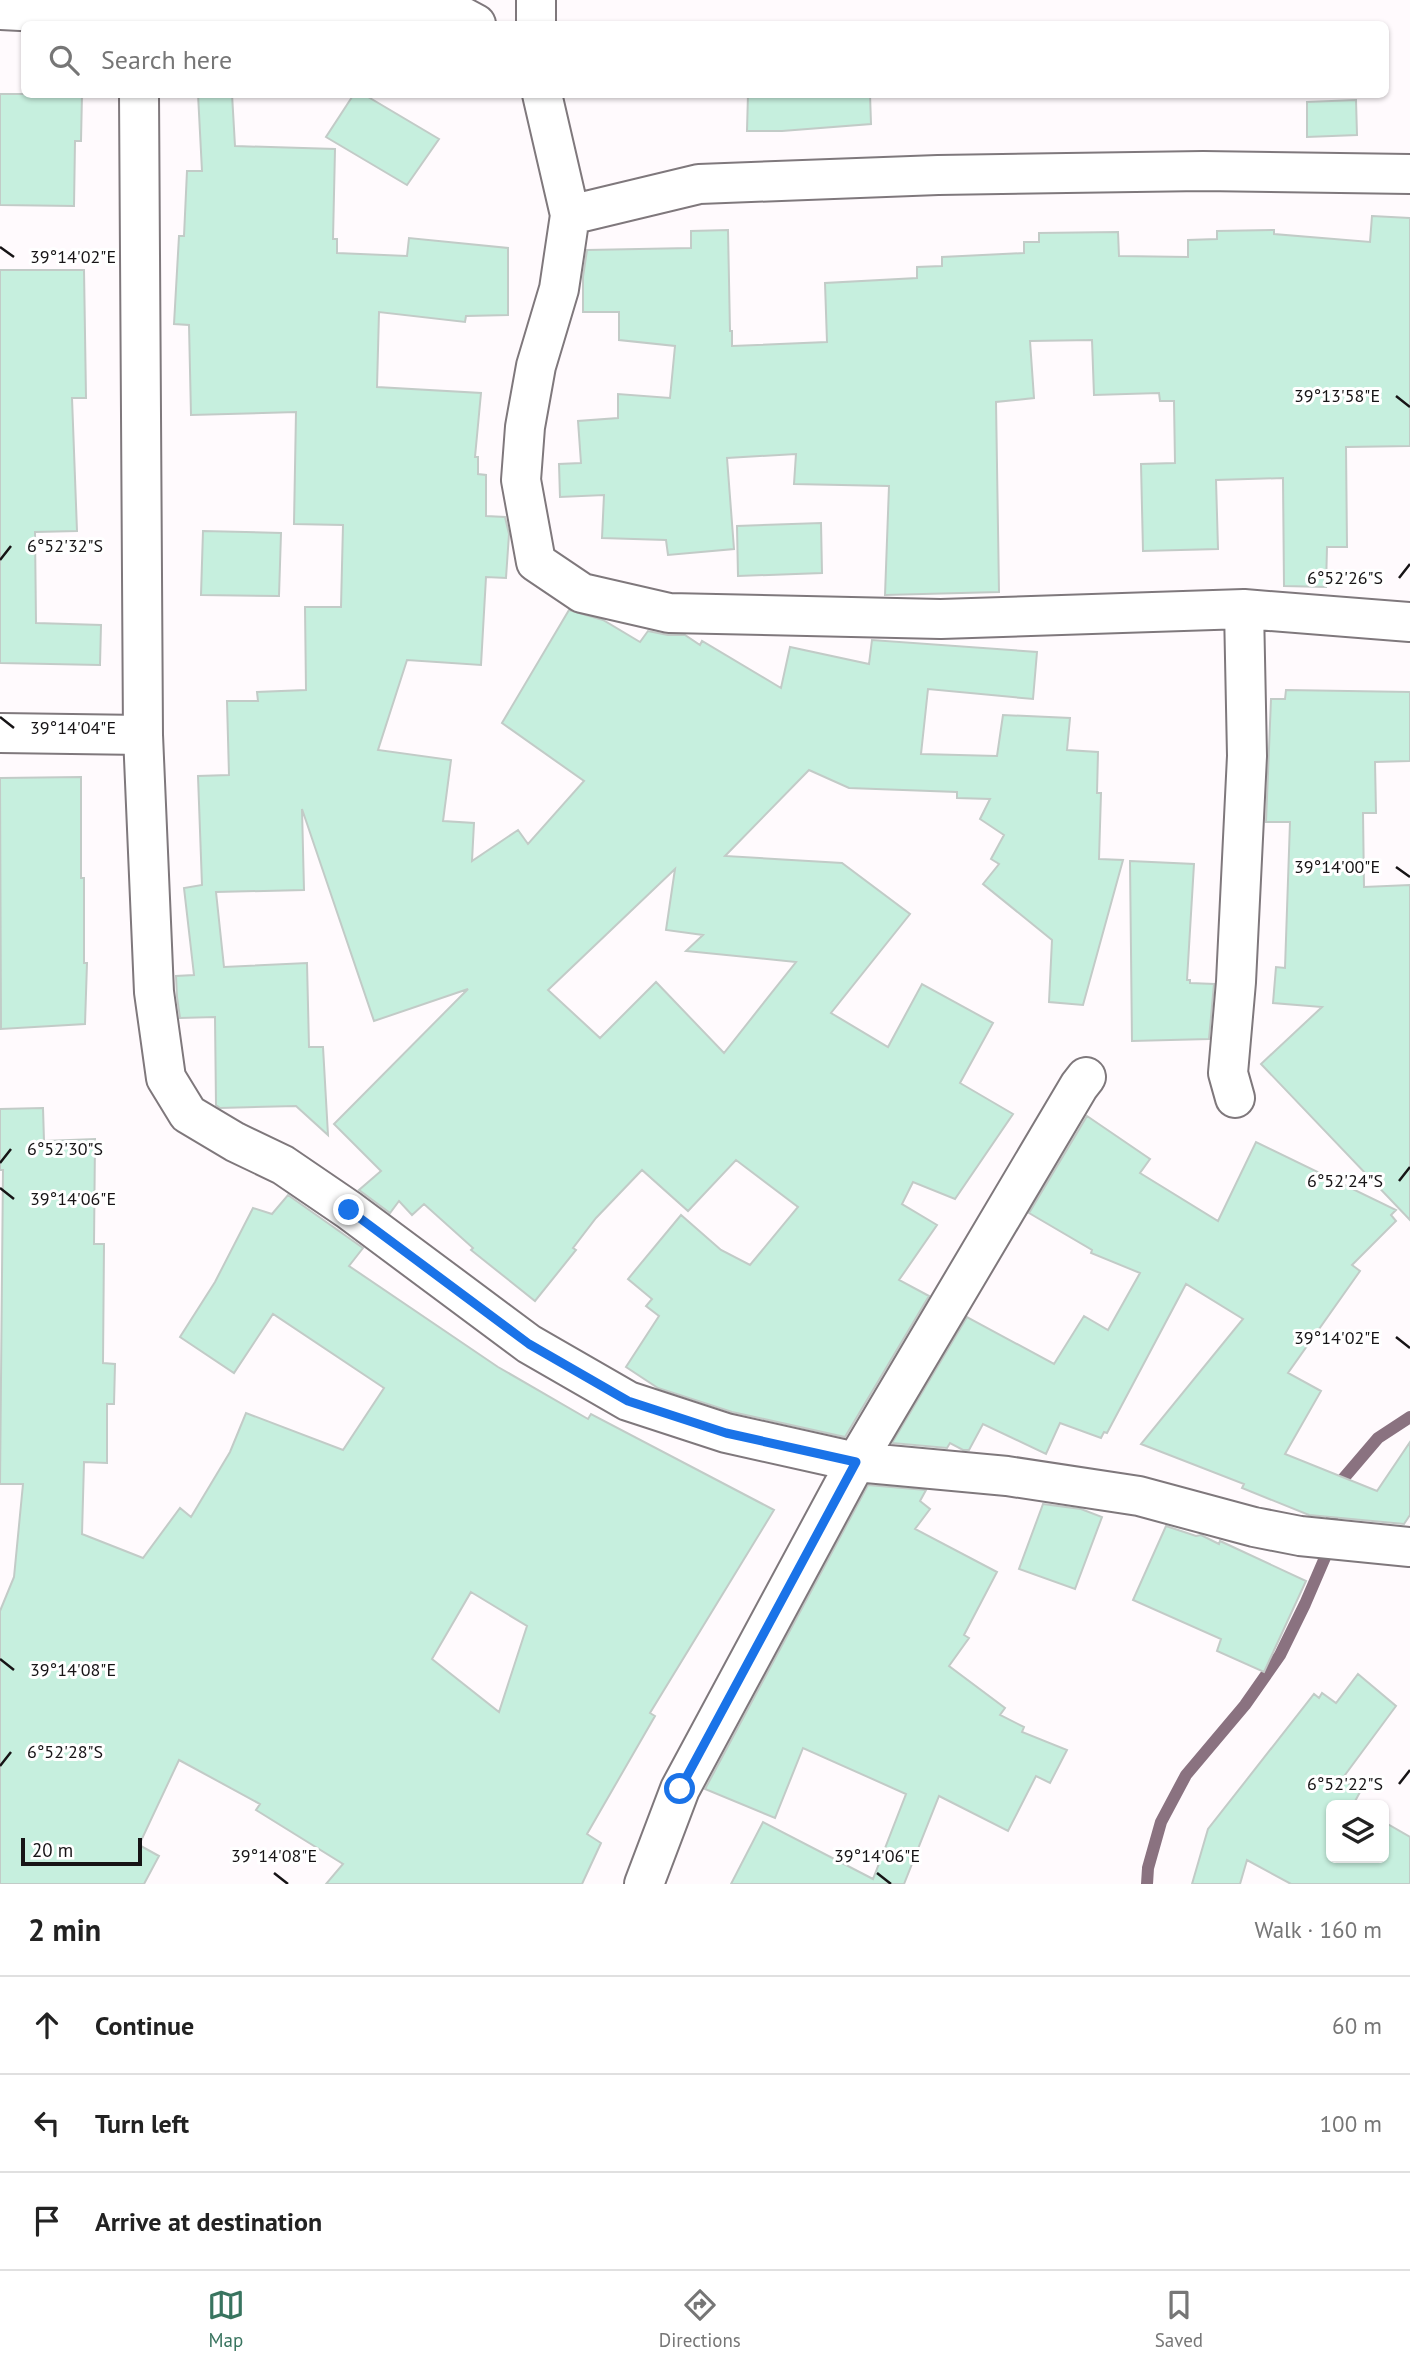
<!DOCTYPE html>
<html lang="en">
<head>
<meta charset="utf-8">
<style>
  :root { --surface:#fff; --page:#f2f2f2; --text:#222; --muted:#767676; --line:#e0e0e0; --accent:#38745f }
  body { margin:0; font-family:"PT Sans",sans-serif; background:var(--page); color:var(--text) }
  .controls { position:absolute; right:21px; bottom:21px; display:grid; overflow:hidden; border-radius:10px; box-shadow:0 2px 5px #0004 }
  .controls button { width:63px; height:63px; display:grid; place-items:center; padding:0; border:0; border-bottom:2px solid var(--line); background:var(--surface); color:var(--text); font:35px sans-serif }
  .scale { position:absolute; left:21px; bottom:18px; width:121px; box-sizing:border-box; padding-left:7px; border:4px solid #171416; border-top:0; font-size:19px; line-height:24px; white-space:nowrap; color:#171416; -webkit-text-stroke:5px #fff; paint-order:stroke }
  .stop { position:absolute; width:21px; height:21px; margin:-16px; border:5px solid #1a73e8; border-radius:50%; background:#fff }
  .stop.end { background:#1a73e8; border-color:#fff; box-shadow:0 2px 7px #0008 }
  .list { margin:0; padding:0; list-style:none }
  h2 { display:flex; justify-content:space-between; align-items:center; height:91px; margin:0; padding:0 28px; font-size:30px }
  h2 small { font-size:23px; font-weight:400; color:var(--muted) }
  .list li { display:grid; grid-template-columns:46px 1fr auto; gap:21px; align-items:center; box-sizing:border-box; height:98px; padding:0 28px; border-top:2px solid var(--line) }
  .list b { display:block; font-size:26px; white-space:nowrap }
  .list em { font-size:23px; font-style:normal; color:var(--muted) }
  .icon { flex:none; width:38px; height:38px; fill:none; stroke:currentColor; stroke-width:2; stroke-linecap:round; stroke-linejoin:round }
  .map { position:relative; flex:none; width:1410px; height:1884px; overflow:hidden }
  .search { position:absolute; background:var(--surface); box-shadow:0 2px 5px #0004; left:21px; right:21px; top:21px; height:77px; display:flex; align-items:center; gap:18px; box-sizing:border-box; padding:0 24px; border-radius:10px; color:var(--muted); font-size:26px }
  .sheet { height:385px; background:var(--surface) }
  nav { display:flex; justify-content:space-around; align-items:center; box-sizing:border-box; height:98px; border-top:2px solid var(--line); background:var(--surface); font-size:19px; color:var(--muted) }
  nav a { display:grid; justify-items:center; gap:4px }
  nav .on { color:var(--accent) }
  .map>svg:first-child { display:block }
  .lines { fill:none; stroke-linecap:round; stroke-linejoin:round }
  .stream { stroke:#8a7280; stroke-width:12 }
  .building { fill:#c6efde; stroke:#c2cbc7; stroke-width:2; fill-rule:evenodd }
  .minor-casing { stroke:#7f787c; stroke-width:42 }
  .minor { stroke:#fff; stroke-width:38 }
  .route { stroke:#1a73e8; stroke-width:9 }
  .ticks { fill:none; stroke:#171416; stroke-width:2.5 }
  .ticks-label { font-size:18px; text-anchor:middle; fill:#171416; stroke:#fff; stroke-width:6; stroke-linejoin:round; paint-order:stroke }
</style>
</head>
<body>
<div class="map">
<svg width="1410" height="1884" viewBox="0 0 1410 1884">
  <rect width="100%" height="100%" fill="#fffafd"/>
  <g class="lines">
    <path class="stream" d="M1147,1884L1148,1868L1161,1822L1186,1775L1245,1705L1280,1655L1305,1604L1333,1539L1331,1493L1378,1438L1410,1417"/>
  </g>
  <path class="building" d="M0,94H82L81,141H75L74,206L0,205Z
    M198,94H232L235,146L335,149L333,239H337V253L407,256L409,238L508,248V315L466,316L465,322L379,312L377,387L481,393L475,457H478V474L486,475V516L505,517L509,534L506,578L486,577L481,665L407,660L378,750L451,760L443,821L474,823L472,861L518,830L528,844L584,781L502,723L569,610L603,620L640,642L648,631L668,635H685L700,645L702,641L781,688L790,647L869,664L872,640L1037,652L1033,699L928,689L921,754L997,756L1003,715L1070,718L1067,750L1098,752L1097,793H1101L1099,859L1123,860L1083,1005L1049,1002L1052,940L983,884L999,864L991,859L1004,835L980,819L990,799L957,798V792L849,788L809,770L725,856L842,863L910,914L831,1013L888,1047L922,984L993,1023L960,1083L1013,1114L955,1199L913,1182L902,1204L937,1225L899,1280L929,1296L845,1437L732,1412L658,1388L626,1367L659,1316L646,1306L652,1299L628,1279L681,1215L721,1250L750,1265L798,1207L736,1160L688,1211L642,1170L596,1218L573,1248L576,1250L535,1301L471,1250L473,1248L424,1204L412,1215L399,1201L390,1213L359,1190L381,1171L334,1124L468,989L374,1021L302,809L304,890L216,892L224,967L307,963L309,1047H323L328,1135L296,1106L220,1108L216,1105L215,1017L180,1018L177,997L176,976L194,975L184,888L202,885L198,776L229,775L227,701H258L257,692L306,690L305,607H341L343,525L294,524L296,412L191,415L189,325L174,324L179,236H184L187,171H202ZM675,869L666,930L703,935L686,951L796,962L724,1053L656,982L600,1038L548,990Z
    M354,94H363L439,139L407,185L326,137Z
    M748,94H870L871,124L782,131H747Z
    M1356,100L1357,135L1307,137V102Z
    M1372,216L1410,218V446L1346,447L1347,547H1327L1326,587L1284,586L1283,478L1216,480L1218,549L1143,551L1141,464L1175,463L1174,401H1160L1159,393L1094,395L1092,340L1030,341L1034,398L996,402L999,592L885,595L889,486L794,484L796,454L727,458L734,549L668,555L666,540L602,538L604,495L560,497L559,464L581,463L578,421L618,418V394L670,398L675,346L619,340V312H583V277L587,250L691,248V231L728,230L730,331H732V346L827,342L825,283L917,278V267L942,266V257L1024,253V242H1039V233L1118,232L1119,256L1188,257V240L1217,239V231L1274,230V234L1370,242Z
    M0,270H84L86,398H72L77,531L35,532L36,623L101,625L100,665L0,663Z
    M821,523L822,573L738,576L737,526Z
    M203,531L281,533L279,596L201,595Z
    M1286,690L1410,692V761L1375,762L1376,813H1363L1364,887L1410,885V1220L1261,1064L1322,1007L1273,1003L1276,967L1285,968L1290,822H1266L1271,699H1285Z
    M81,777V878H84V963H87L85,1024L1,1029L0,778Z
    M1130,861L1194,864L1187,980H1190V983L1214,984L1209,1039L1132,1041Z
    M43,1108L44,1141L95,1139L94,1244H104L103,1363L115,1364L114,1404H107V1463L84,1462L82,1534L143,1558L180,1508L191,1517L230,1452L246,1413L343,1450L384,1388L273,1314L234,1373L180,1337L215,1282L253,1208L272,1214L288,1195L363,1248L349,1266L498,1367L588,1419L591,1414L774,1510L650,1713L655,1716L587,1834L601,1843L582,1884H326L343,1864L256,1810L260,1804L179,1760L139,1845L159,1856L144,1884H0V1611L14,1577L23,1484H0L3,1170H0V1109ZM471,1592L527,1626L499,1712L432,1659Z
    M1087,1116L1150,1159L1140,1173L1218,1221L1256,1142L1396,1210L1391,1215L1396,1221L1352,1265L1360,1271L1288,1373L1321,1391L1285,1454L1377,1491L1410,1442V1515L1404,1524L1309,1515L1242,1488L1244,1484L1141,1444L1243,1319L1186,1284L1107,1433L1104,1432L1101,1438L1060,1423L1046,1454L983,1424L969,1450H963L950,1443L947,1448L892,1443L967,1317L1054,1364L1084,1316L1108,1330L1140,1273L1091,1253L1092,1250L1029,1213Z
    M868,1485L926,1490L920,1501L930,1509L915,1529L997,1572L964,1635L969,1638L949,1666L1005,1708L1000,1715L1024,1727L1022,1732L1067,1750L1050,1783L1036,1776L1008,1831L939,1796L904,1884H731L763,1822L873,1879L906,1794L803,1748L775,1818L705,1789Z
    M1043,1504L1081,1509L1102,1517L1075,1589L1019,1569Z
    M1166,1526L1196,1536L1201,1535L1219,1544L1220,1541L1306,1581L1264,1672L1217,1651L1221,1639L1133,1600Z
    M1358,1674L1396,1706L1342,1779L1360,1792L1353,1805H1331V1858H1384V1822L1410,1837V1884H1291L1247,1860L1240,1884H1192L1208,1829L1314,1694L1319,1698L1322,1693L1336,1703Z"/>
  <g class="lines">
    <g class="minor-casing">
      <path id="minor" d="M0,10L139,17L435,13L463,17L476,24
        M536,24V0
        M139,94L143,735
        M542,94L570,215L559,289L536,366L525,427L521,480L536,562L582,593L669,613L941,619L1244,609L1410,622
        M570,215L699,184L938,175L1203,171L1410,174
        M0,733L143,735L154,992L166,1078L188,1114L235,1142L283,1165L349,1210L529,1344L628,1401L726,1433L856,1462L1007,1476L1139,1496L1254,1527L1300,1536L1410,1547
        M1235,1098L1228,1073L1236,982L1247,756L1244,609
        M644,1884L680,1789L856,1462L1079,1086L1086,1077"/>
    </g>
    <use href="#minor" class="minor"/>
  </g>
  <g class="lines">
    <path class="route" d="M349,1210L529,1344L628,1401L726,1433L856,1462L680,1789"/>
  </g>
  <path class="ticks" d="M0,247L14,257M1396,396L1410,407M0,560L11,546M1399,578L1410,564M0,717L14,728M1396,867L1410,877M0,1163L11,1149M1399,1181L1410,1167M0,1188L14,1199M1396,1337L1410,1348M0,1659L14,1670M0,1766L11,1752M1399,1784L1410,1770M274,1873L288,1884M877,1873L891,1884"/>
  <g class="ticks-label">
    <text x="73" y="263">39°14'02"E</text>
    <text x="1337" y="402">39°13'58"E</text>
    <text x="65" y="552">6°52'32"S</text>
    <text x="1345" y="584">6°52'26"S</text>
    <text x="73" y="734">39°14'04"E</text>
    <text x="1337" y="873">39°14'00"E</text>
    <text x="65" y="1155">6°52'30"S</text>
    <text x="1345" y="1187">6°52'24"S</text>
    <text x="73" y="1205">39°14'06"E</text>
    <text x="1337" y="1344">39°14'02"E</text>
    <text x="73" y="1676">39°14'08"E</text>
    <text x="65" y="1758">6°52'28"S</text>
    <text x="1345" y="1790">6°52'22"S</text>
    <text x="274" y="1862">39°14'08"E</text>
    <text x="877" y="1862">39°14'06"E</text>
  </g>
</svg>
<div class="controls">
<button><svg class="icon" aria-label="layers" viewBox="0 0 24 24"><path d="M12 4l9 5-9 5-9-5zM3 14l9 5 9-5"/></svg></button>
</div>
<div class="scale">20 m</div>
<div class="stop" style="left:680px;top:1789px"></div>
<div class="stop end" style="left:349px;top:1210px"></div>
<div class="search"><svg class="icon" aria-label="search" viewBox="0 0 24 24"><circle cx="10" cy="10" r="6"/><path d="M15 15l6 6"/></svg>Search here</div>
</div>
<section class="sheet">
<h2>2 min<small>Walk · 160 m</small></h2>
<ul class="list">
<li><svg class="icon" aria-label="ahead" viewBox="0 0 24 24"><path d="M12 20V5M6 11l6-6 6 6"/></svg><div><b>Continue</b></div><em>60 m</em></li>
<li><svg class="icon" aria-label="left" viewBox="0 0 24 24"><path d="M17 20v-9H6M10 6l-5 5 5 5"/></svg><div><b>Turn left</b></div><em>100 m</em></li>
<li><svg class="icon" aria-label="arrive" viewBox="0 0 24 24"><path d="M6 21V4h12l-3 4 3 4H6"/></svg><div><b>Arrive at destination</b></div></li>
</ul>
</section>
<nav>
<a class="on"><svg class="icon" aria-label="map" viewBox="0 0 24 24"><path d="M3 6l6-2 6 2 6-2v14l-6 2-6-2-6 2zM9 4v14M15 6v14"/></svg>Map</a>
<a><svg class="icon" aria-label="directions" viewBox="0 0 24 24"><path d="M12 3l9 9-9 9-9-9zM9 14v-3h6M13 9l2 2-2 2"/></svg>Directions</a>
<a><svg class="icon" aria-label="saved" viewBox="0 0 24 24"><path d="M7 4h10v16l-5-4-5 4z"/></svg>Saved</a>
</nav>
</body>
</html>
